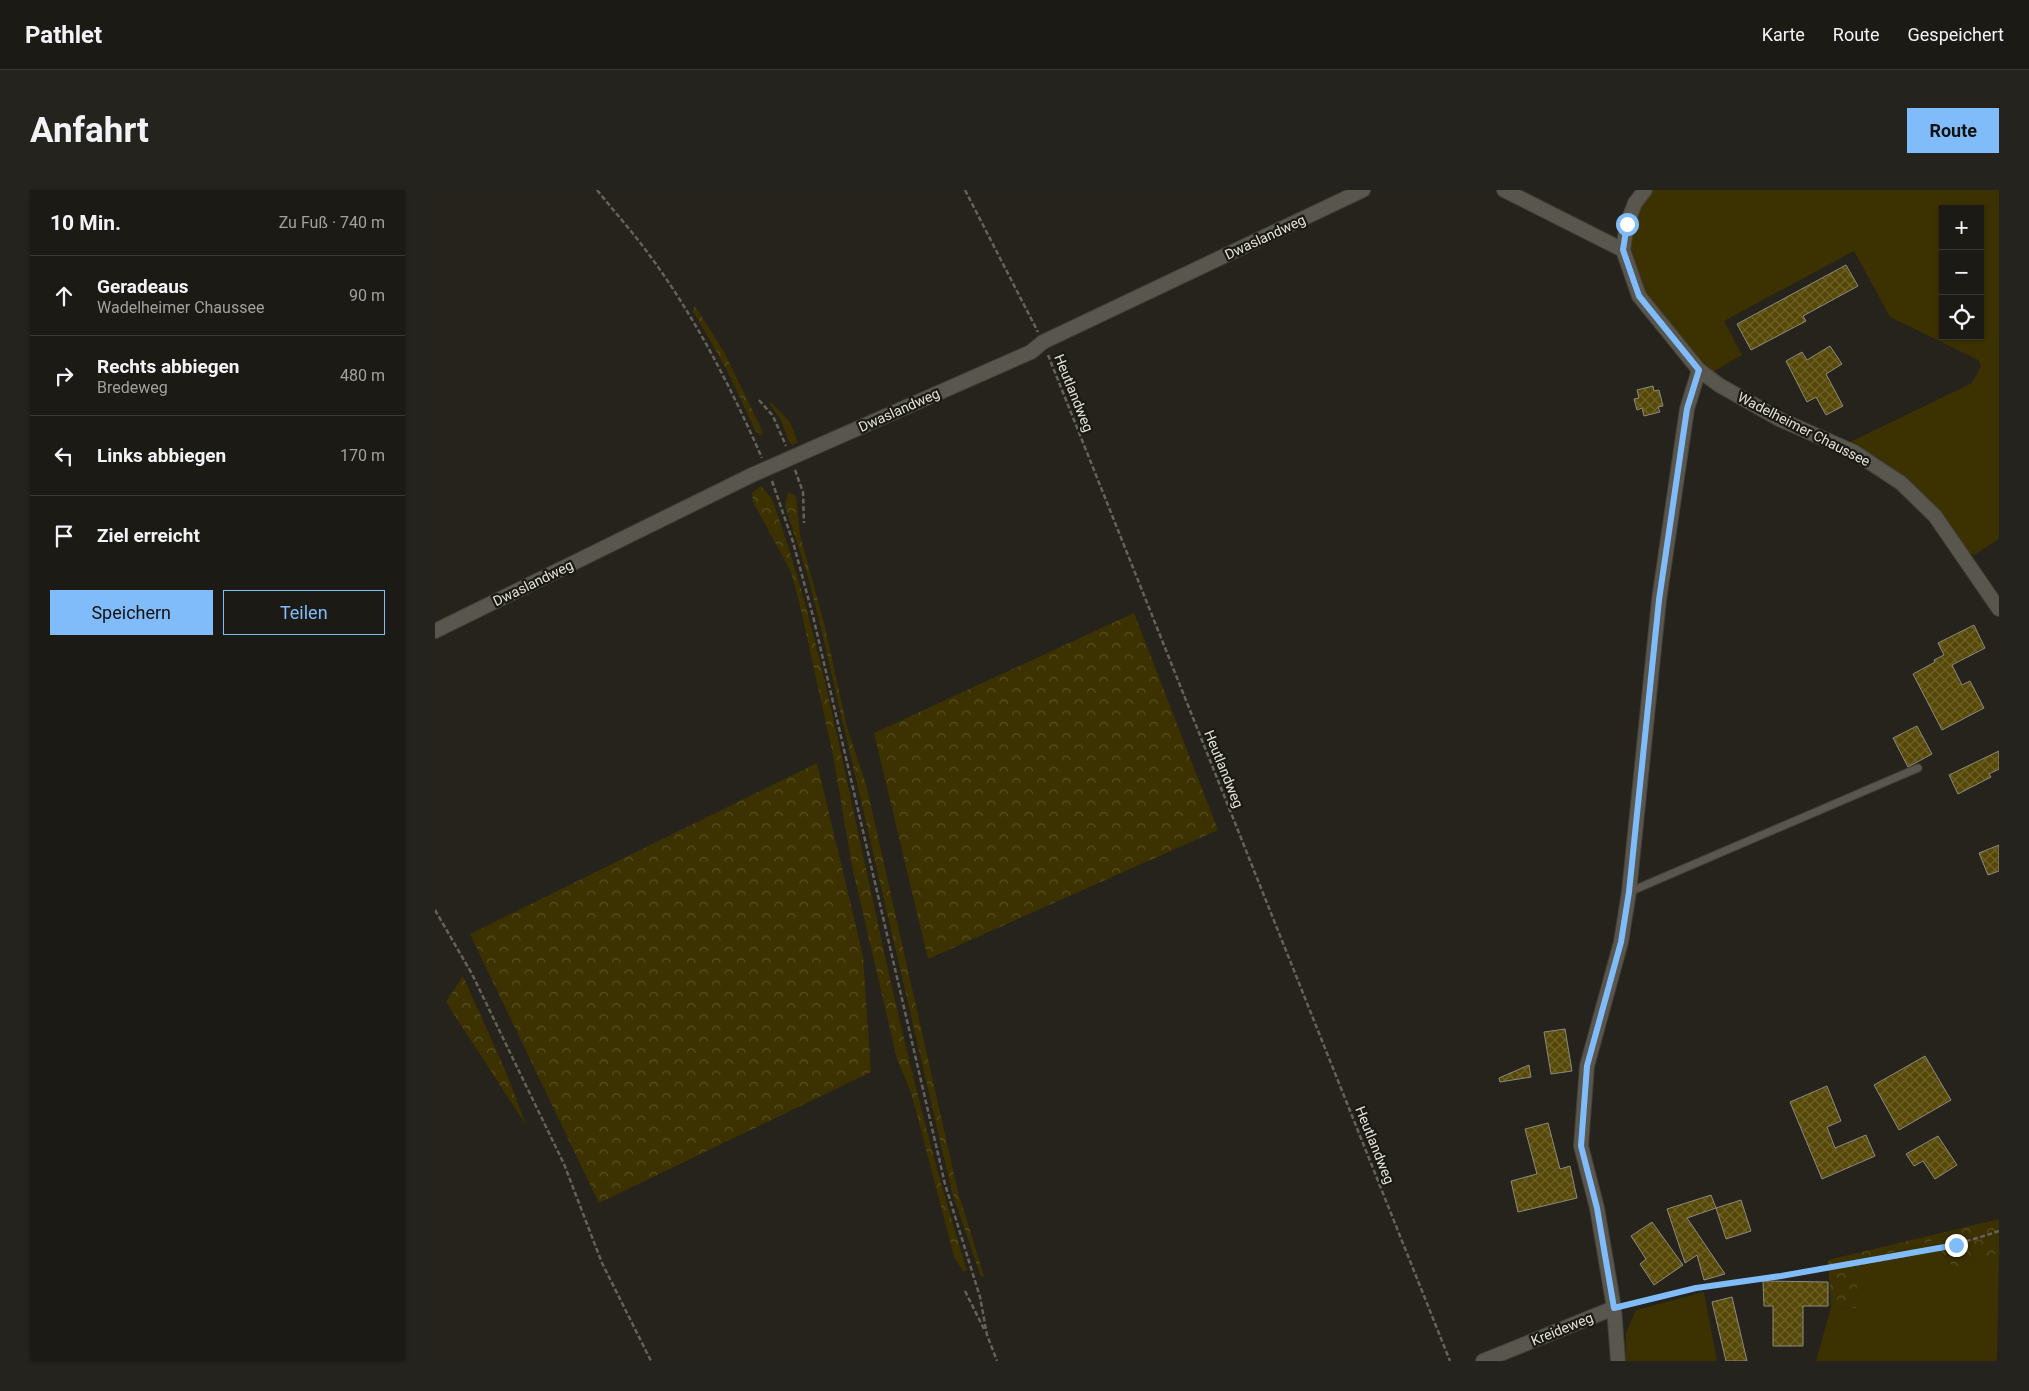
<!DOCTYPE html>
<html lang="de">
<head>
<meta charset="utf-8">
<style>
  :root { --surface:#1c1a14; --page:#25231d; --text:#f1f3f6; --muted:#a0a1a0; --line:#3a3834; --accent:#81bcfa }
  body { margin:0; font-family:Roboto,sans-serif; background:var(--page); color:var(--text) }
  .controls { position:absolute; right:15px; top:15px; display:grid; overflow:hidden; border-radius:0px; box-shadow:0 1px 4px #0004 }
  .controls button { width:45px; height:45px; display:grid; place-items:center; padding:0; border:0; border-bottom:1px solid var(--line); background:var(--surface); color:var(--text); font:25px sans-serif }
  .stop { position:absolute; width:15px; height:15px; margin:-11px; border:4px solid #81bcfa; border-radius:50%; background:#fff }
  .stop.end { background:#81bcfa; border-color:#fff; box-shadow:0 1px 5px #0008 }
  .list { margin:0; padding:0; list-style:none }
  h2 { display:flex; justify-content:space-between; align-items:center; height:65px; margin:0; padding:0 20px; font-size:21px }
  h2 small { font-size:16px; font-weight:400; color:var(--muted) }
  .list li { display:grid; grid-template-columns:32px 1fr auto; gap:15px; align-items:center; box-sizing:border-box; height:80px; padding:0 20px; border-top:1px solid var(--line) }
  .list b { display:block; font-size:19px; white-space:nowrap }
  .list p { margin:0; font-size:16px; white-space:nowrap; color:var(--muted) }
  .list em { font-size:16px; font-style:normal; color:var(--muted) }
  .actions { display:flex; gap:10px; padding:15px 20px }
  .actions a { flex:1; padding:11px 0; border:1px solid var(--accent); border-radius:0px; text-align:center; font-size:18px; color:var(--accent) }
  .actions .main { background:var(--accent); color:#111 }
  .icon { flex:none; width:28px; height:28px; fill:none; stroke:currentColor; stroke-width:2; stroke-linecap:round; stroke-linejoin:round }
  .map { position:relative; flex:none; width:1564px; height:1171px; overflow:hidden; border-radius:0px }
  header { display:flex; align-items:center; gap:30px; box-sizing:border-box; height:70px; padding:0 25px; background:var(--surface); border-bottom:1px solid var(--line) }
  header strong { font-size:24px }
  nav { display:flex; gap:28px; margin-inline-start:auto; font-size:18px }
  .intro { display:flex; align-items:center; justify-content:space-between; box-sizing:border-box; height:120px; padding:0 30px }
  h1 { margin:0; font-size:35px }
  .button { padding:12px 22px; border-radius:0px; background:var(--accent); color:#111; font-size:18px; font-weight:700 }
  main { display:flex; gap:30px; padding:0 30px }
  aside { flex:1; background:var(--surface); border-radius:0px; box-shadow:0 1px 4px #0004 }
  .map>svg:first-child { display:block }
  .grass { fill:#3c3100; fill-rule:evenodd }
  .forest { fill:url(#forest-crowns) }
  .building { fill:url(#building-cross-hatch); stroke:#8c8980 }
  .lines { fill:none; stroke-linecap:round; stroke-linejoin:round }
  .lane-casing { stroke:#413f39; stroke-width:9 }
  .street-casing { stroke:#413f39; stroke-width:16 }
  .path { stroke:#64625b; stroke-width:2.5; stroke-dasharray:5 2.5; stroke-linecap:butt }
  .lane { stroke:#58564d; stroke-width:7 }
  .street { stroke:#58564d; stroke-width:14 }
  .route { stroke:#81bcfa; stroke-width:6 }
  .labels { text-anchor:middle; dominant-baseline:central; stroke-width:4.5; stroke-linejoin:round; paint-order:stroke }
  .street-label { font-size:14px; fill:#e2e1dc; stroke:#1b1a12 }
</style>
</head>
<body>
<header>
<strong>Pathlet</strong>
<nav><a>Karte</a><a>Route</a><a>Gespeichert</a></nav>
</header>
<div class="intro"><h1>Anfahrt</h1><a class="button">Route</a></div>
<main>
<aside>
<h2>10 Min.<small>Zu Fuß · 740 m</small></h2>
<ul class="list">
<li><svg class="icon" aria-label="ahead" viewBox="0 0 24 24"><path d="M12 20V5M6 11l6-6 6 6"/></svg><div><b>Geradeaus</b><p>Wadelheimer Chaussee</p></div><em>90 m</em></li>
<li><svg class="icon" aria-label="right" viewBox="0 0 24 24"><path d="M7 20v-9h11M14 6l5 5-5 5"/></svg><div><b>Rechts abbiegen</b><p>Bredeweg</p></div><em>480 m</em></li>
<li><svg class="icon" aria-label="left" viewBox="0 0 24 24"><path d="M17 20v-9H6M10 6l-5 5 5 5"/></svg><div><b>Links abbiegen</b></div><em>170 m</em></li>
<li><svg class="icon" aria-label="arrive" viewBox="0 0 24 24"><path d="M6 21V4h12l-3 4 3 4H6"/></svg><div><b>Ziel erreicht</b></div></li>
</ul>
<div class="actions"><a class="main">Speichern</a><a>Teilen</a></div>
</aside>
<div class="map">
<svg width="1564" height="1171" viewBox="0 0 1564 1171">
  <defs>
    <pattern id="forest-crowns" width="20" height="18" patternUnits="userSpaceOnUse" patternTransform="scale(1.25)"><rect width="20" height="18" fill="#3c3100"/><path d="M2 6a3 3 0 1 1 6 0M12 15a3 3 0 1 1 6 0" fill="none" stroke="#584f25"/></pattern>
    <pattern id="building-cross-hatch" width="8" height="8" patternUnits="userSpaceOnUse" patternTransform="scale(1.25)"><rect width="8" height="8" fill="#564806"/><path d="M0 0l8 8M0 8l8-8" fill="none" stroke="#6e622a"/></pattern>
  </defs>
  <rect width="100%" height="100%" fill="#25231b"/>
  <path class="grass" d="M1216,0H1564V349L1539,365L1532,362L1504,319L1471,288L1413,253L1537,193L1546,176L1543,170L1455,127L1419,61L1289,131L1307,165L1276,183L1211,107L1192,60L1203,15ZM1508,19H1545V146H1508Z
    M336,212L355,232L363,252L358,255L354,252L346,230L334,213Z
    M1498,1051L1518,1078L1564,1063L1562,1171H1381L1396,1117L1424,1118L1419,1074Z
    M1269,1102L1282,1171H1191V1142L1201,1120Z"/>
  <path class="forest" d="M260,116L289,162L328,242L326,246L320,240L293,182L258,121Z
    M326,296L337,309C379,425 402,546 428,665C458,805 489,944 532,1080L528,1082L519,1066L476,902L462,869L417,676L398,565L364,411L356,382L318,312L317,303Z
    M353,302L361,306L365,345L389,433L412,537L431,594L523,1002L549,1086L546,1087L517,1002L384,430L372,383L350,316Z
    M699,423L783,640L493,769L439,543Z
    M382,573L428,766L436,882L164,1013L35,744Z
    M28,786L71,882L91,935L11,812Z
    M1564,1029V1063L1518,1078L1498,1051L1420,1073L1424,1118L1396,1117L1393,1070Z"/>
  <path class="building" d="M1411,75L1423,96L1368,126L1371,131L1316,160L1302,134Z
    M1395,156L1407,174L1391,184L1408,216L1391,225L1381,207L1372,212L1351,171L1367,162L1372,170Z
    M1218,196L1219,201L1224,200L1228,216L1223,217L1225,222L1209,226L1207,218L1202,220L1199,209L1204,208L1202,200Z
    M1539,435L1550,458L1517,475L1527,495L1535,491L1549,518L1507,540L1478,484L1500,472L1499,470L1509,465L1503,453Z
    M1482,536L1497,564L1473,577L1458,548Z
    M1564,561V579L1554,584L1556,587L1523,604L1514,585Z
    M1564,655V681L1553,685L1544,663Z
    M1130,839L1137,881L1116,884L1109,842Z
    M1490,866L1516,910L1464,940L1439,895Z
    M1094,875L1096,887L1065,892L1064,888Z
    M1392,896L1406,931L1392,937L1400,958L1431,945L1440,966L1387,989L1355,912Z
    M1113,933L1125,979L1135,976L1142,1008L1083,1022L1076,991L1102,984L1090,939Z
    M1503,946L1522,975L1500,989L1488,971L1479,976L1471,964Z
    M1276,1005L1281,1018L1252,1028L1290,1084L1269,1090L1262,1065L1250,1073L1232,1019Z
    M1306,1010L1316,1041L1291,1049L1281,1018Z
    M1217,1032L1248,1075L1219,1095L1205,1074L1211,1069L1196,1046Z
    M1328,1091L1393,1092V1116H1368V1156H1338V1116H1329Z
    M1297,1107L1312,1171H1291L1277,1112Z"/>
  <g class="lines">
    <g class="lane-casing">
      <path id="lane" d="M1194,702L1483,578"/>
    </g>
    <g class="street-casing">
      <path id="street" d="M1069,0L1188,60
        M1210,0L1200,13L1192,34L1188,60L1204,106L1264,180L1284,195L1344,229L1419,262L1466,293L1500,326L1564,419
        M0,441L317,285L596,162L608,152L928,0
        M1048,1171L1179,1118
        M1183,1171L1179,1118L1162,1018L1146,956L1152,876L1186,752L1194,702L1224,410L1252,219L1264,180"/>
    </g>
    <path class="path" d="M162,0C178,20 195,39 210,59C258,123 295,195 327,268
      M530,0L603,142
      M613,165L1015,1171
      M324,210L338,226L351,256
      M360,280L368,302L369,333
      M337,291L358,352L378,426L510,994L545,1107L552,1145L562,1171
      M0,720L37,784L129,974L167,1073L216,1171
      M530,1101L550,1141
      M1192,1115C1216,1109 1239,1102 1262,1098C1363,1081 1467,1074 1564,1041"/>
    <use href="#lane" class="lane"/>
    <use href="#street" class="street"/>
  </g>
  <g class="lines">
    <path class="route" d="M1192,34L1188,60L1204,106L1264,180L1252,219L1224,410L1194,702L1186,752L1152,876L1146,956L1162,1018L1179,1118L1261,1098L1346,1086L1521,1055"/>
  </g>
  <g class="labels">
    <g class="street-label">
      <text transform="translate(830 47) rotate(-25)">Dwaslandweg</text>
      <text transform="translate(639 203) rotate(68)">Heutlandweg</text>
      <text transform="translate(464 220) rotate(-24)">Dwaslandweg</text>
      <text transform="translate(1369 239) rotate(27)">Wadelheimer Chaussee</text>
      <text transform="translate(98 393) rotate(-26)">Dwaslandweg</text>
      <text transform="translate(789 579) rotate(68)">Heutlandweg</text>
      <text transform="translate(940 955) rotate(68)">Heutlandweg</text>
      <text transform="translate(1127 1139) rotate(-22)">Kreideweg</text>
    </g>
  </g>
</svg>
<div class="controls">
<button>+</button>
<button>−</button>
<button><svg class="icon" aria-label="locate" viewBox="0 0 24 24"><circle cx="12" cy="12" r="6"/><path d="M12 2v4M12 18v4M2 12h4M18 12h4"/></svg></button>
</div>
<div class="stop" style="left:1192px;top:34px"></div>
<div class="stop end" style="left:1521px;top:1055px"></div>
</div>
</main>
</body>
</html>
